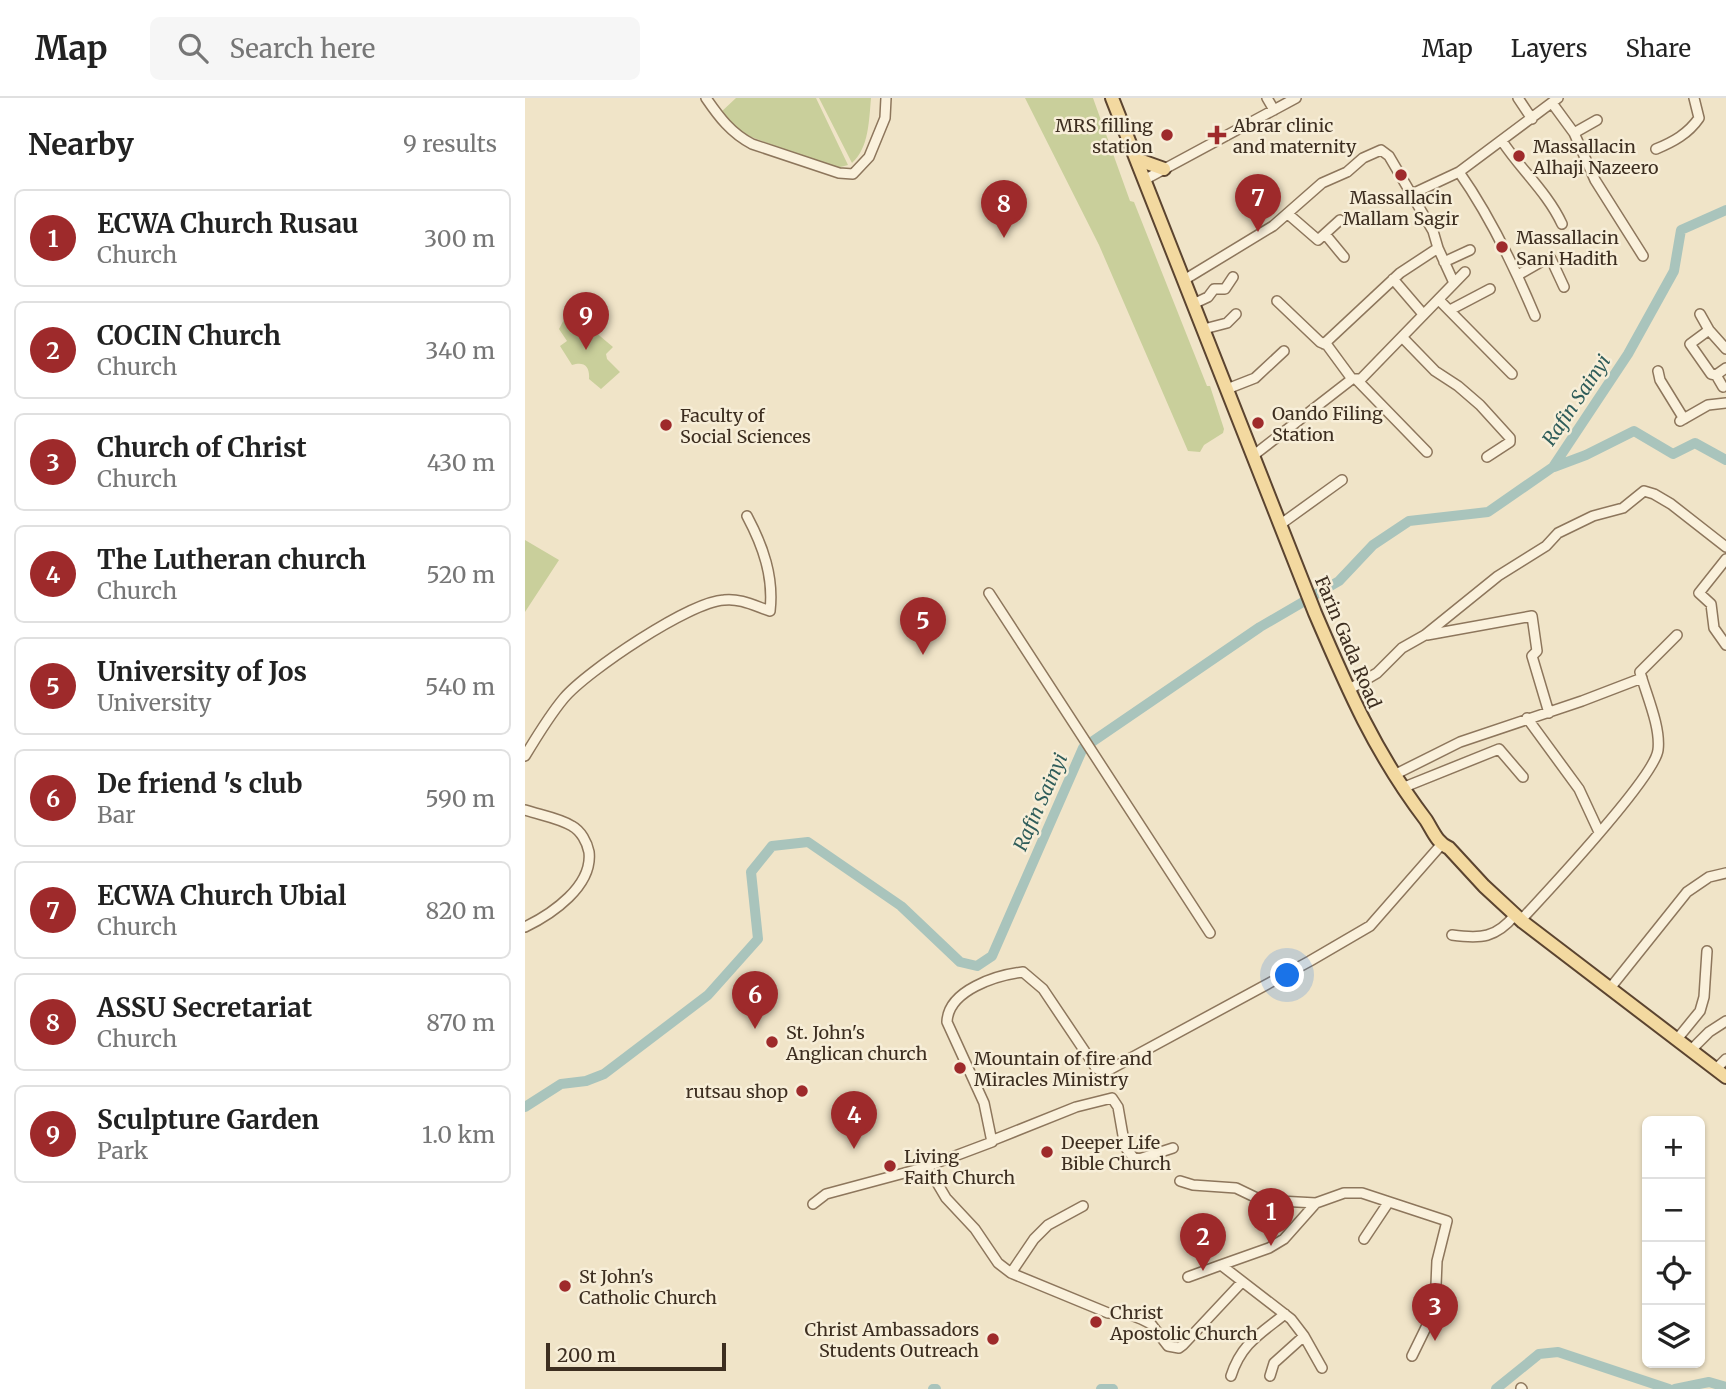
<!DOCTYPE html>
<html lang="en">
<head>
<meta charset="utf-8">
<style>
  :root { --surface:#fff; --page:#f6f6f6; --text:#222; --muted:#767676; --line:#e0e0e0; --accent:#9e2a2b }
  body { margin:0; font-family:Merriweather,serif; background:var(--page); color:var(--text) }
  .controls { position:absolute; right:21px; bottom:21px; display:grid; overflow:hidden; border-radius:10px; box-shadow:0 2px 5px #0004 }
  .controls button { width:63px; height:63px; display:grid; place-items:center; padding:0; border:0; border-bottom:2px solid var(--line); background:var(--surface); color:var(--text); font:35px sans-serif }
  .scale { position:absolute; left:21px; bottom:18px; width:180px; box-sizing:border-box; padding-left:7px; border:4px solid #3d2e20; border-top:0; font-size:19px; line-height:24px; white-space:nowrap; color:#3d2e20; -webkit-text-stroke:5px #f7eed8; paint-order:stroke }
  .you { position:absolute; left:763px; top:878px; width:24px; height:24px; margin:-18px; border:5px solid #fff; border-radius:50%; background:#1a73e8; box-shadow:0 0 0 10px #1a73e833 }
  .badge { display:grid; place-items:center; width:46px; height:46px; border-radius:50%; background:var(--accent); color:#fff; font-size:23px; font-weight:700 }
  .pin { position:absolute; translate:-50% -58px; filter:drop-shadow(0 2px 4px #0008) }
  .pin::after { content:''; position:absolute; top:37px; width:24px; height:21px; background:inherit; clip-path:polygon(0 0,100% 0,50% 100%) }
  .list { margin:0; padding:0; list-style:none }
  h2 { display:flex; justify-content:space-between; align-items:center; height:91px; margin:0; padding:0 28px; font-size:30px }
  h2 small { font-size:23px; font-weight:400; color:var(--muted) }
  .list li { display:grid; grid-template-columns:46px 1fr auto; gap:21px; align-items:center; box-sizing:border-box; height:98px; margin:0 14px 14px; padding:0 14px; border:2px solid var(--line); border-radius:10px }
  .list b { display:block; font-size:26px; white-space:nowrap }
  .list p { margin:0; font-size:23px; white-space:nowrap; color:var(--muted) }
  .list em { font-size:23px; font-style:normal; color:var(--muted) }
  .icon { flex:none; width:38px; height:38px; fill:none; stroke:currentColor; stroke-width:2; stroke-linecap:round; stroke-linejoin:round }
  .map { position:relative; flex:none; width:1201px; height:1291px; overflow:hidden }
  header { display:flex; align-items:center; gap:42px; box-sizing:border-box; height:98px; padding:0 35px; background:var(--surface); border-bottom:2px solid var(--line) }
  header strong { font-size:33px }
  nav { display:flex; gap:38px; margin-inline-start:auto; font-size:24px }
  .search { width:490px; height:63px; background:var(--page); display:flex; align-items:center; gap:18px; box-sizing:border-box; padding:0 24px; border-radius:10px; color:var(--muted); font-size:26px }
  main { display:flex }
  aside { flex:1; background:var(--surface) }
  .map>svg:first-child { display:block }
  .green { fill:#c9cf9b }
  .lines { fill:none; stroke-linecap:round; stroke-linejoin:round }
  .river { stroke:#a9c4bc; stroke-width:10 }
  .minor-casing { stroke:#8d765c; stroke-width:12 }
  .major-casing { stroke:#5b4430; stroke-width:16 }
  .minor { stroke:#faf1dc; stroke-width:9 }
  .major { stroke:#f3d9a0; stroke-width:12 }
  .poi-dot { fill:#9e2a2b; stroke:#f7eed8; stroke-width:2.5 }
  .labels { text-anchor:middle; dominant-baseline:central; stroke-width:5; stroke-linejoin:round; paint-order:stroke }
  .poi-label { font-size:18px; fill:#3d2e20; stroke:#f7eed8; text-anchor:start }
  .street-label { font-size:18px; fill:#3d2e20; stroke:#f7eed8 }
  .water-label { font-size:19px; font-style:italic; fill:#2f5d5a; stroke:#f7eed8 }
</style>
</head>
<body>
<header>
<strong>Map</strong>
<div class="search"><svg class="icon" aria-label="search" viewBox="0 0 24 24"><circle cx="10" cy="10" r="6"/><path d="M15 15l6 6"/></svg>Search here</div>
<nav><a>Map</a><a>Layers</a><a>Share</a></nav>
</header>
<main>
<aside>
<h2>Nearby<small>9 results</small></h2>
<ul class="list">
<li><span class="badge">1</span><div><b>ECWA Church Rusau</b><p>Church</p></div><em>300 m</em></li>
<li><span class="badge">2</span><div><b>COCIN Church</b><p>Church</p></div><em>340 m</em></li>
<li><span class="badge">3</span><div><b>Church of Christ</b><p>Church</p></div><em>430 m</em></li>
<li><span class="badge">4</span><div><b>The Lutheran church</b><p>Church</p></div><em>520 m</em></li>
<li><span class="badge">5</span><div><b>University of Jos</b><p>University</p></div><em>540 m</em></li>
<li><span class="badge">6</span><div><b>De friend 's club</b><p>Bar</p></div><em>590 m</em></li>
<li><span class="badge">7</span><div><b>ECWA Church Ubial</b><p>Church</p></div><em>820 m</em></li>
<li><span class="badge">8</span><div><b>ASSU Secretariat</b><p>Church</p></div><em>870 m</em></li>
<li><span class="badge">9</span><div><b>Sculpture Garden</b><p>Park</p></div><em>1.0 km</em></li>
</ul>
</aside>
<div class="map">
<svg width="1201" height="1291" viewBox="0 0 1201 1291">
  <rect width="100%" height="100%" fill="#f0e4c8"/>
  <path class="green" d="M211,0H291L323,67L312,70L303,68L213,34L195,15Z
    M294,0H346C344,22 344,50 327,65Z
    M500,0H568L605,103L609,104L682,288H685L699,331L698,335L679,347L675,354L663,353L574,147Z
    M44,212L88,249L81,256L82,261L95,274L76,291L64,281C65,268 59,263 47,267L35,248L42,243L34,231Z
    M0,442L34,462L0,514Z"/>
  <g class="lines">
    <path class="river" d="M1029,369L1061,357L1109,333L1148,356L1170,345L1201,362
      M0,1009L36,986L61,983L79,976L183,897L233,841L226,774L247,748L283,744L376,808L435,864L452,868L467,858L558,650L735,529L814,483L848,447L884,423L963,414L1028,369L1103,256L1149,173L1156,132L1201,112
      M408,1291H411
      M576,1291H588
      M971,1291L1014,1256L1033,1254L1144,1291
      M1150,1291L1184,1284L1201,1289"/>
    <g class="minor-casing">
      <path id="minor" d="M181,0C194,19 206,35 227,46L314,75L328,76L344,59L360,20L361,0
        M742,0L749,12
        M993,0L1007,21
        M1027,5L1049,35L1070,82L1118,158
        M1049,35L1072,22
        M977,43C996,72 1022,94 1037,126
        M1131,51C1148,44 1163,36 1174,20L1169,0
        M934,74C965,118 989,168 1010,218
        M619,82L771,0
        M887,96L934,74L1033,0
        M763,116L793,142L815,122
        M800,136L819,159
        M919,164L945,152
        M993,177L1019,162L1026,161L1039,189
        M868,181L898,216
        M659,182L748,128L797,85L822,74L838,60L856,52L864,58L908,133L913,150L929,185
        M914,202L987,276
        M752,203L795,244L802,247L827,281
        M668,206L683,199L689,191H700L708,179
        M925,212L965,191
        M1175,216L1184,232L1201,251
        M679,231L702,225L711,216
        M1184,232L1165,246L1186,276L1191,277
        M877,239L910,273L933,288L955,307L985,340V344L962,359
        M799,246L875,175L913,150
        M1133,273L1135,282L1159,321
        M831,281L902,354
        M1198,289L1191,277L1201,270
        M702,291L730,280L759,253
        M1155,323L1183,307L1201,305
        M729,357L827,281H836L940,174
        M756,426L817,382
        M1201,461L1174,495L1186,506L1189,530L1201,547
        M464,495L685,835
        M902,537L1007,518L1012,553L1007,558L1024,615
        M823,592L852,575L877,550L900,537L973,478L1021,448L1033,435L1068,418L1098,410L1119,393L1129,396L1146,406L1201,449
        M1002,620L1054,691L1074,734
        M0,658C12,638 24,618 39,600C62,573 164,504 199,502C215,500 230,508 245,513C249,479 238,448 222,418
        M869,677L935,644L1057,603L1117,580
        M877,690L974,651L998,679
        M0,712C15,717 34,720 47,728C56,733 62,744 64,754C68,788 27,816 0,829
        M996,822C1021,795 1130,679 1133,652C1136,629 1121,596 1115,574L1152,537
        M927,837C956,841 971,840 990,817
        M1086,889L1162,794L1184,779L1201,775
        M1153,940L1175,913L1179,899L1182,853
        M1167,951L1184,934L1201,923
        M1191,971L1201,961
        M466,1043L551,1009L587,1000L593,1009L600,1049L608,1059L614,1061L648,1050
        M398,1070L408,1078L421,1100L450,1131L473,1165L486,1175L583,1215L603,1216L616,1221L626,1226L643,1248L654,1250L658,1247L717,1184
        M655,1083L668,1087L711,1090L736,1102L754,1103L791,1105L819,1095H837L922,1123L912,1163L910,1211L887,1258
        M791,1105L759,1141L744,1150L696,1167L766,1221L779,1238L797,1270
        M288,1106L301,1096L398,1070L467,1044L459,1005L422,924C423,892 472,877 498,874L518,891L571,970L577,974L582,973L785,863L845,828L916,747
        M839,1141L863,1105
        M486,1175L509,1141L523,1127L558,1108
        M663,1179L696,1167
        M706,1278C716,1246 735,1236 760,1216
        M745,1278L749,1265L779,1238
        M996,1290L997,1291"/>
    </g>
    <g class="major-casing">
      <path id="major" d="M587,0L790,515C823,592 850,655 901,722C908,733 912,745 924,750L959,788L998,824L1201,979
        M611,61L639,71"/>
    </g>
    <use href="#minor" class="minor"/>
    <use href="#major" class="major"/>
  </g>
  <g class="poi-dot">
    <circle cx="642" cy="37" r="7"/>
    <path d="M688.5 26.5h7v7h7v7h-7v7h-7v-7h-7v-7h7z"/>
    <circle cx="994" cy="58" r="7"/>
    <circle cx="876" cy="77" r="7"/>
    <circle cx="977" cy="149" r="7"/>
    <circle cx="733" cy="325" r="7"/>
    <circle cx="141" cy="327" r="7"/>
    <circle cx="247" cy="944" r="7"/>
    <circle cx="435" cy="970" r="7"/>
    <circle cx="277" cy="993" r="7"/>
    <circle cx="522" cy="1054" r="7"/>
    <circle cx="365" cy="1068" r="7"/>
    <circle cx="40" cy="1188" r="7"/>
    <circle cx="571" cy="1224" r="7"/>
    <circle cx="468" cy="1241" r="7"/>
  </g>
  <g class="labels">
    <g class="poi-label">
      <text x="628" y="27" text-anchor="end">MRS filling<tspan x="628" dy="21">station</tspan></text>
      <text x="708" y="27">Abrar clinic<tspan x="708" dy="21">and maternity</tspan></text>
      <text x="1008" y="48">Massallacin<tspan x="1008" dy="21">Alhaji Nazeero</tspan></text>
      <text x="876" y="99" text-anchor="middle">Massallacin<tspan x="876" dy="21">Mallam Sagir</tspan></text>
      <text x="991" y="139">Massallacin<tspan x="991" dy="21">Sani Hadith</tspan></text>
      <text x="747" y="315">Oando Filing<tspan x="747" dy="21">Station</tspan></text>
      <text x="155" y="317">Faculty of<tspan x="155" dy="21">Social Sciences</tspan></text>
      <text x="261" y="934">St. John's<tspan x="261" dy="21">Anglican church</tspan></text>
      <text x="449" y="960">Mountain of fire and<tspan x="449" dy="21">Miracles Ministry</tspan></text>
      <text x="263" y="993" text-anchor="end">rutsau shop</text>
      <text x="536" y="1044">Deeper Life<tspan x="536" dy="21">Bible Church</tspan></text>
      <text x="379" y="1058">Living<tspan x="379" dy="21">Faith Church</tspan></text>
      <text x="54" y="1178">St John's<tspan x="54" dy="21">Catholic Church</tspan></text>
      <text x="585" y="1214">Christ<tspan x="585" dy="21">Apostolic Church</tspan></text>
      <text x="454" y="1231" text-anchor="end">Christ Ambassadors<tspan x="454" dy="21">Students Outreach</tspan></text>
    </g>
    <g class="street-label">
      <text transform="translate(823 544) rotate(67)">Farin Gada Road</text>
    </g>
    <g class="water-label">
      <text transform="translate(1051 302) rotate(-56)">Rafin Sainyi</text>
      <text transform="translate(515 704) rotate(-66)">Rafin Sainyi</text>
    </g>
  </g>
</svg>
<div class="controls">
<button>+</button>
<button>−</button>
<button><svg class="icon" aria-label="locate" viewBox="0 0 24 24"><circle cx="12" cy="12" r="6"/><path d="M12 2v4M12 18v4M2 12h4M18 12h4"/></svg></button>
<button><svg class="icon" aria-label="layers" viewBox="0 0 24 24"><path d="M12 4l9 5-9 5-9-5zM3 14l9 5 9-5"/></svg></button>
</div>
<div class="scale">200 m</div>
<div class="you"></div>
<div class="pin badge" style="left:746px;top:1148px">1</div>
<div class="pin badge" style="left:678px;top:1173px">2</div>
<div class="pin badge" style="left:910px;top:1243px">3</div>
<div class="pin badge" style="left:329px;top:1051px">4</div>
<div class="pin badge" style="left:398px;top:557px">5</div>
<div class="pin badge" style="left:230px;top:931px">6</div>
<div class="pin badge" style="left:733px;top:134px">7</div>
<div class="pin badge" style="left:479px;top:140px">8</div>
<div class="pin badge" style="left:61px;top:252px">9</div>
</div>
</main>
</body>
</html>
